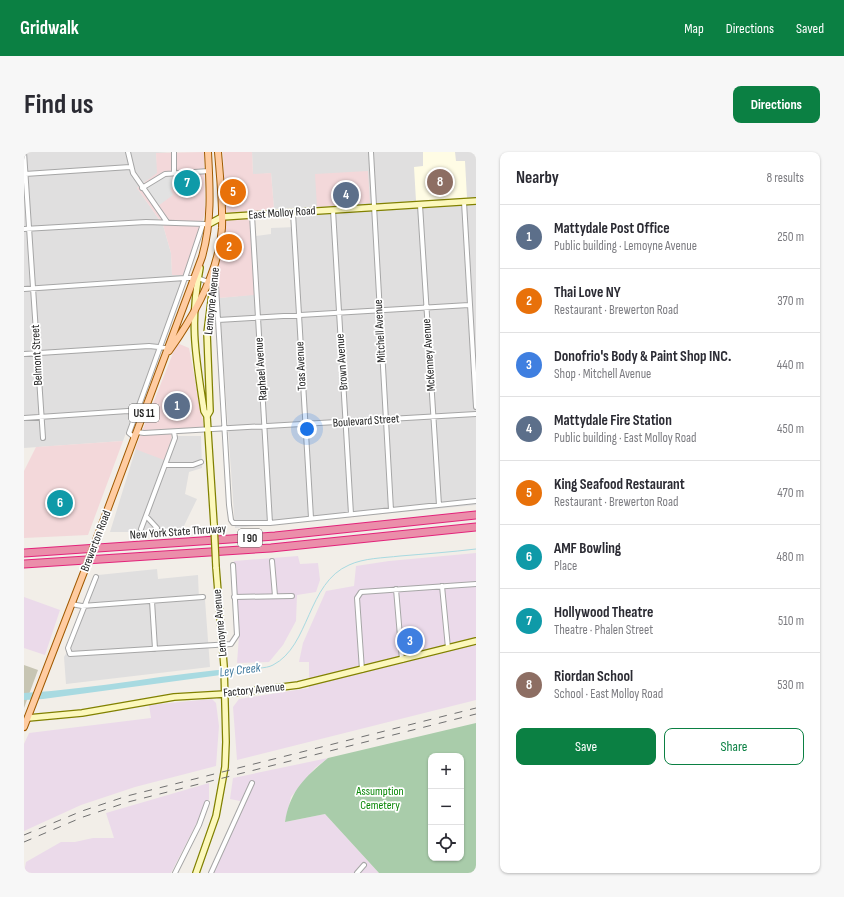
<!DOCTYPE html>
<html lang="en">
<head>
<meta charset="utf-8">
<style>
  :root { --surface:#fff; --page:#f7f7f7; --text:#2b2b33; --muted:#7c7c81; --line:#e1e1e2; --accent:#0b8043 }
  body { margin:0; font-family:"Sofia Sans Condensed",sans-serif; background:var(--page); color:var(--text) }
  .controls { position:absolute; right:12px; bottom:12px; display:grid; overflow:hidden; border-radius:8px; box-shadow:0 1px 3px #0004 }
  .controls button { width:36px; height:36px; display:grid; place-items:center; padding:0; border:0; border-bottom:1px solid var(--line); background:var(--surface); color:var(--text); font:20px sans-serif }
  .you { position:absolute; left:283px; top:277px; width:14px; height:14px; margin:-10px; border:3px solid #fff; border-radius:50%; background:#1a73e8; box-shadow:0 0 0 6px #1a73e833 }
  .badge { display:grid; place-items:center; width:26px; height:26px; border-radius:50%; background:var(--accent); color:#fff; font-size:13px; font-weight:700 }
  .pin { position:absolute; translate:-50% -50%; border:2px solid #fff; box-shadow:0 1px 4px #0006 }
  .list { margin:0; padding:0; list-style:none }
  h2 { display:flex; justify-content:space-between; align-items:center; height:52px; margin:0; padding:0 16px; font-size:17px }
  h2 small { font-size:13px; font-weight:400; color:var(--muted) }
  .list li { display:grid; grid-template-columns:26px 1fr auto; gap:12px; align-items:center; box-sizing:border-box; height:64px; padding:0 16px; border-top:1px solid var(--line) }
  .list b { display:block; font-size:15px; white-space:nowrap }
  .list p { margin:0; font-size:13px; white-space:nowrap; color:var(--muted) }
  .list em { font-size:13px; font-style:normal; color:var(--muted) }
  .actions { display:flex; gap:8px; padding:12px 16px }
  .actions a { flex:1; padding:9px 0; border:1px solid var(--accent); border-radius:8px; text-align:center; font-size:14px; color:var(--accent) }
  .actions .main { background:var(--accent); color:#fff }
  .icon { flex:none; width:22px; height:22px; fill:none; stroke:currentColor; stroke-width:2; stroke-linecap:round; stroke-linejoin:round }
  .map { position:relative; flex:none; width:452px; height:721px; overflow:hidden; border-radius:8px }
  header { display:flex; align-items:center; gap:24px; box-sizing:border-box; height:56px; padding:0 20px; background:var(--accent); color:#fff }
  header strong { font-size:19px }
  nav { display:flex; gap:22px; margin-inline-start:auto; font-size:14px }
  .intro { display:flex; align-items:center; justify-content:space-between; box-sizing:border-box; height:96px; padding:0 24px }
  h1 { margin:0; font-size:28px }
  .button { padding:10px 18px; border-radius:8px; background:var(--accent); color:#fff; font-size:14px; font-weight:700 }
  main { display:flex; gap:24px; padding:0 24px }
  aside { flex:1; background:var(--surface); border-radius:8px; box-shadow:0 1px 3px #0004 }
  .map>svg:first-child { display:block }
  .residential { fill:#e0dfdf }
  .commercial { fill:#f3d8da }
  .industrial { fill:#ebdaea }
  .education { fill:#fffce5 }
  .construction { fill:#c7c5b3 }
  .cemetery { fill:#a9ccaa; fill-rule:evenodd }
  .parking { fill:#e2e2e2 }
  .water { fill:#a8dae1 }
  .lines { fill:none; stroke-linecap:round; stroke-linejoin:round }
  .stream { stroke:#a8dae1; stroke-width:1 }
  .street-casing { stroke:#a6a6a6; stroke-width:6 }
  .secondary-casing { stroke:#818101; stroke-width:8 }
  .primary-casing { stroke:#a05900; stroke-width:8 }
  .highway-casing { stroke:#e2237a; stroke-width:9 }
  .street { stroke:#fff; stroke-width:4 }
  .secondary { stroke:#fcf8bc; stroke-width:5.5 }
  .primary { stroke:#ffcca1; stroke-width:6 }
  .highway { stroke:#eb8eaa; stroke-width:7 }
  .rail { stroke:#707070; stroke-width:1; stroke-dasharray:8 8; stroke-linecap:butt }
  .secondary-bridge-casing { stroke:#818101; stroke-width:8; stroke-linecap:butt }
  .primary-bridge-casing { stroke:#a05900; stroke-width:8; stroke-linecap:butt }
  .secondary-bridge { stroke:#fcf8bc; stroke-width:5.5 }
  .primary-bridge { stroke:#ffcca1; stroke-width:6 }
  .labels { text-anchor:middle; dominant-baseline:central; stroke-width:3.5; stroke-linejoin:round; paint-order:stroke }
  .shield { fill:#fff; stroke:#646464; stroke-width:1 }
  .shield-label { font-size:11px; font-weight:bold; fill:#222 }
  .street-label { font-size:12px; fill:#222; stroke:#fff }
  .park-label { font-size:12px; fill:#0b8808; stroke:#fff }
  .water-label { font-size:13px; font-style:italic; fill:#417a9e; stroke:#fff }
</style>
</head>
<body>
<header>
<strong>Gridwalk</strong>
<nav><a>Map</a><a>Directions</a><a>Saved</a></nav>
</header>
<div class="intro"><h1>Find us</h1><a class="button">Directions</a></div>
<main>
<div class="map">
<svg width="452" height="721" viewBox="0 0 452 721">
  <rect width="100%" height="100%" fill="#f2eee8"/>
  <path class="residential" d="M0,0H147L132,1L134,21L113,36L139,73L147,101L148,123H161L99,289L0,296Z
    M228,0H452V353L211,376L195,146L235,142L232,84L247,82V76L272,75L271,56L250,57L247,21L229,23Z
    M148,284H177L178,316L165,320L161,342L173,347L157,380H86L112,296L147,290Z
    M133,417L134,427L174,423L175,448H181L186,515L42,532L40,505L50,488L74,423Z"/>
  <path class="commercial" d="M180,0L181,61L161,123H148L147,101L139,73L113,36L133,21L132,1Z
    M199,0H228L229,22L247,21L250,57L226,60L230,143L195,146V112L202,72Z
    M344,19L346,51L293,55L291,22Z
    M153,191L165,196L180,275L148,277L147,289L140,308L111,297Z
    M99,289L64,383L0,386V319L12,295Z"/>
  <path class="industrial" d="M452,401V548L213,608L209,555L215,547L285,536V510H275L279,491L302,439L330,434L332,414L365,409Z
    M274,404L276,412L294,411L296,428L292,440L273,443L272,469L259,493L245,510L213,511L215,484L210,409Z
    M0,445L36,458L21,503L0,496Z
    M188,547L192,551L195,574L192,614L111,635L57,653L0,679V592L5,581L127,566L125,553Z
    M304,606L291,616L267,645L261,670L301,662L355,721H188L221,650L206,647L209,626Z
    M185,631V647L147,721H0L2,710L37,690H51L69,686H90L82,661Z"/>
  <path class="education" d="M399,0H431L432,9H441L443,46L392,49L390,15L399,14Z"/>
  <path class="construction" d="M0,513L14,518L0,556Z"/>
  <path class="cemetery" d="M452,571V721H355L301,662L261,670C266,639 280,626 304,606ZM407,604H437V706H407Z"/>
  <path class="parking" d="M165,21V25L150,26V35L146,36L149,43L134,54L122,36L140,25Z"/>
  <path class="water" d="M219,516V520L19,547L0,548V541C73,537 145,521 219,516Z"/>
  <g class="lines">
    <path class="stream" d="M219,517C228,516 242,517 249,513C286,494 283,431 325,413C340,406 359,406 376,404C401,402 427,400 452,397"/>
    <g class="street-casing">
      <path id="street" d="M0,0L19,286
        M104,0L109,21L143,70
        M150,0V21
        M347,0L367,358
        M1,22L106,15
        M118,36L141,22L185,19
        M440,50L452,255
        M396,53L415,353
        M309,58L327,362
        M269,61L287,366
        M228,63L246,371
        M0,77L122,70L181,72
        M189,129L192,134L205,353L207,368L209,371H246L452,349
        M0,137L161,126H174L184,130
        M194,168L445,153
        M0,202L125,194L144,196
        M0,266L104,259L119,264
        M113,280L120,281L452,262
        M111,286L105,281L161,126L179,72
        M141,313H169L177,310
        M122,364L133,376
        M117,377L151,286L150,280
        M248,409L251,444
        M72,425L44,496L46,502L207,492L213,483L209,413
        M418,434L424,496
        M372,437L378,508
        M210,445L268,444
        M128,449L131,497
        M47,452L58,454L179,445
        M338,518L333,446L337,440L452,432
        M151,721L175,673L183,651
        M187,721L228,631
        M333,721L340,713"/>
    </g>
    <g class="secondary-casing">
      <path id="secondary" d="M185,72L198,65L452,49
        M176,116C165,171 172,206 180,259L183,264L190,373
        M183,264L186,259L183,181L191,118
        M4,566L58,561L150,545L201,542L274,533L452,489
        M172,721L192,664L201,615L202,590L200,514L192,415"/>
    </g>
    <g class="primary-casing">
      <path id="primary" d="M145,199C170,164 195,119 198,76C199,51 196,25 194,0
        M74,383L178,105C188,70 186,36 184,0
        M0,575L60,420"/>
    </g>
    <g class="highway-casing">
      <path id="highway" d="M0,401L251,384L452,363
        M0,412L247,396L452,375"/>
    </g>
    <use href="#street" class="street"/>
    <use href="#secondary" class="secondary"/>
    <use href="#primary" class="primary"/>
    <use href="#highway" class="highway"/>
    <path class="rail" d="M0,683L58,659L103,644L452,556
      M0,690L59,665L104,650L452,562"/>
    <g class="secondary-bridge-casing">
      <path id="secondary-bridge" d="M190,373L192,415"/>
    </g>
    <g class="primary-bridge-casing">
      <path id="primary-bridge" d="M60,420L74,383"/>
    </g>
    <use href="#secondary-bridge" class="secondary-bridge"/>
    <use href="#primary-bridge" class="primary-bridge"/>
  </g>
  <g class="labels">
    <g class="shield">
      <rect x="105" y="252" width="30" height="18" rx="3"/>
      <rect x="214" y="377" width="24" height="18" rx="3"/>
    </g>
    <g class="shield-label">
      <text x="120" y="261">US 11</text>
      <text x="226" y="386">I 90</text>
    </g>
    <g class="street-label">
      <text transform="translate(258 61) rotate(-4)">East Molloy Road</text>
      <text transform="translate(188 149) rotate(-84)">Lemoyne Avenue</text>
      <text transform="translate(356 179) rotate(-93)">Mitchell Avenue</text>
      <text transform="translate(13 203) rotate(-93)">Belmont Street</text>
      <text transform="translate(405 203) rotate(-94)">McKenney Avenue</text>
      <text transform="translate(318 210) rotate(-94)">Brown Avenue</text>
      <text transform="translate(277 214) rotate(-93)">Toas Avenue</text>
      <text transform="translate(237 217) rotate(-94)">Raphael Avenue</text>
      <text transform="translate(342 269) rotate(-4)">Boulevard Street</text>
      <text transform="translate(154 380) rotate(-4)">New York State Thruway</text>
      <text transform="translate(72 389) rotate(-69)">Brewerton Road</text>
      <text transform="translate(196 471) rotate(-95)">Lemoyne Avenue</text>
      <text transform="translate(230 538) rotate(-6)">Factory Avenue</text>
    </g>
    <g class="park-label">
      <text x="356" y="639">Assumption<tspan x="356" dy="14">Cemetery</tspan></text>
    </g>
    <g class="water-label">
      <text transform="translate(216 518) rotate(-7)">Ley Creek</text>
    </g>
  </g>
</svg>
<div class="controls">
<button>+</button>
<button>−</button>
<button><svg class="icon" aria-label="locate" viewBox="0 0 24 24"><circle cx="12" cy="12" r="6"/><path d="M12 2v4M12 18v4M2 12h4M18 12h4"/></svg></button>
</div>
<div class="you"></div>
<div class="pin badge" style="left:153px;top:254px;background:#5c6f8a">1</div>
<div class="pin badge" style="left:205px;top:95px;background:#e8710a">2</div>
<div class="pin badge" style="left:386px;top:489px;background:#3f7fe0">3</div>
<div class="pin badge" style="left:322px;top:43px;background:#5c6f8a">4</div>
<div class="pin badge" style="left:209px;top:40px;background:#e8710a">5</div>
<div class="pin badge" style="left:36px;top:351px;background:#0f9aa8">6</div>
<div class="pin badge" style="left:163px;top:31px;background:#0f9aa8">7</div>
<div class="pin badge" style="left:416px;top:30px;background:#8d6e63">8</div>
</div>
<aside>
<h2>Nearby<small>8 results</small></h2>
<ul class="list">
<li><span class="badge" style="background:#5c6f8a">1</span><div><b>Mattydale Post Office</b><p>Public building · Lemoyne Avenue</p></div><em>250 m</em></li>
<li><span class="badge" style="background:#e8710a">2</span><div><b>Thai Love NY</b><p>Restaurant · Brewerton Road</p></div><em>370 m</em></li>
<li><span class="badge" style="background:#3f7fe0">3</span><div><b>Donofrio's Body &amp; Paint Shop INC.</b><p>Shop · Mitchell Avenue</p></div><em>440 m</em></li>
<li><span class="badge" style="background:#5c6f8a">4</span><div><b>Mattydale Fire Station</b><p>Public building · East Molloy Road</p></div><em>450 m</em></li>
<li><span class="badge" style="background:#e8710a">5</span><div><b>King Seafood Restaurant</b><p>Restaurant · Brewerton Road</p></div><em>470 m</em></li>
<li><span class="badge" style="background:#0f9aa8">6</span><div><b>AMF Bowling</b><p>Place</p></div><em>480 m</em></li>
<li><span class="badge" style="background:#0f9aa8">7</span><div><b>Hollywood Theatre</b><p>Theatre · Phalen Street</p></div><em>510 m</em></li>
<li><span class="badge" style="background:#8d6e63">8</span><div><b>Riordan School</b><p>School · East Molloy Road</p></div><em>530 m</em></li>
</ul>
<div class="actions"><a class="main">Save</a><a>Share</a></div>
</aside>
</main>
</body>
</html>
